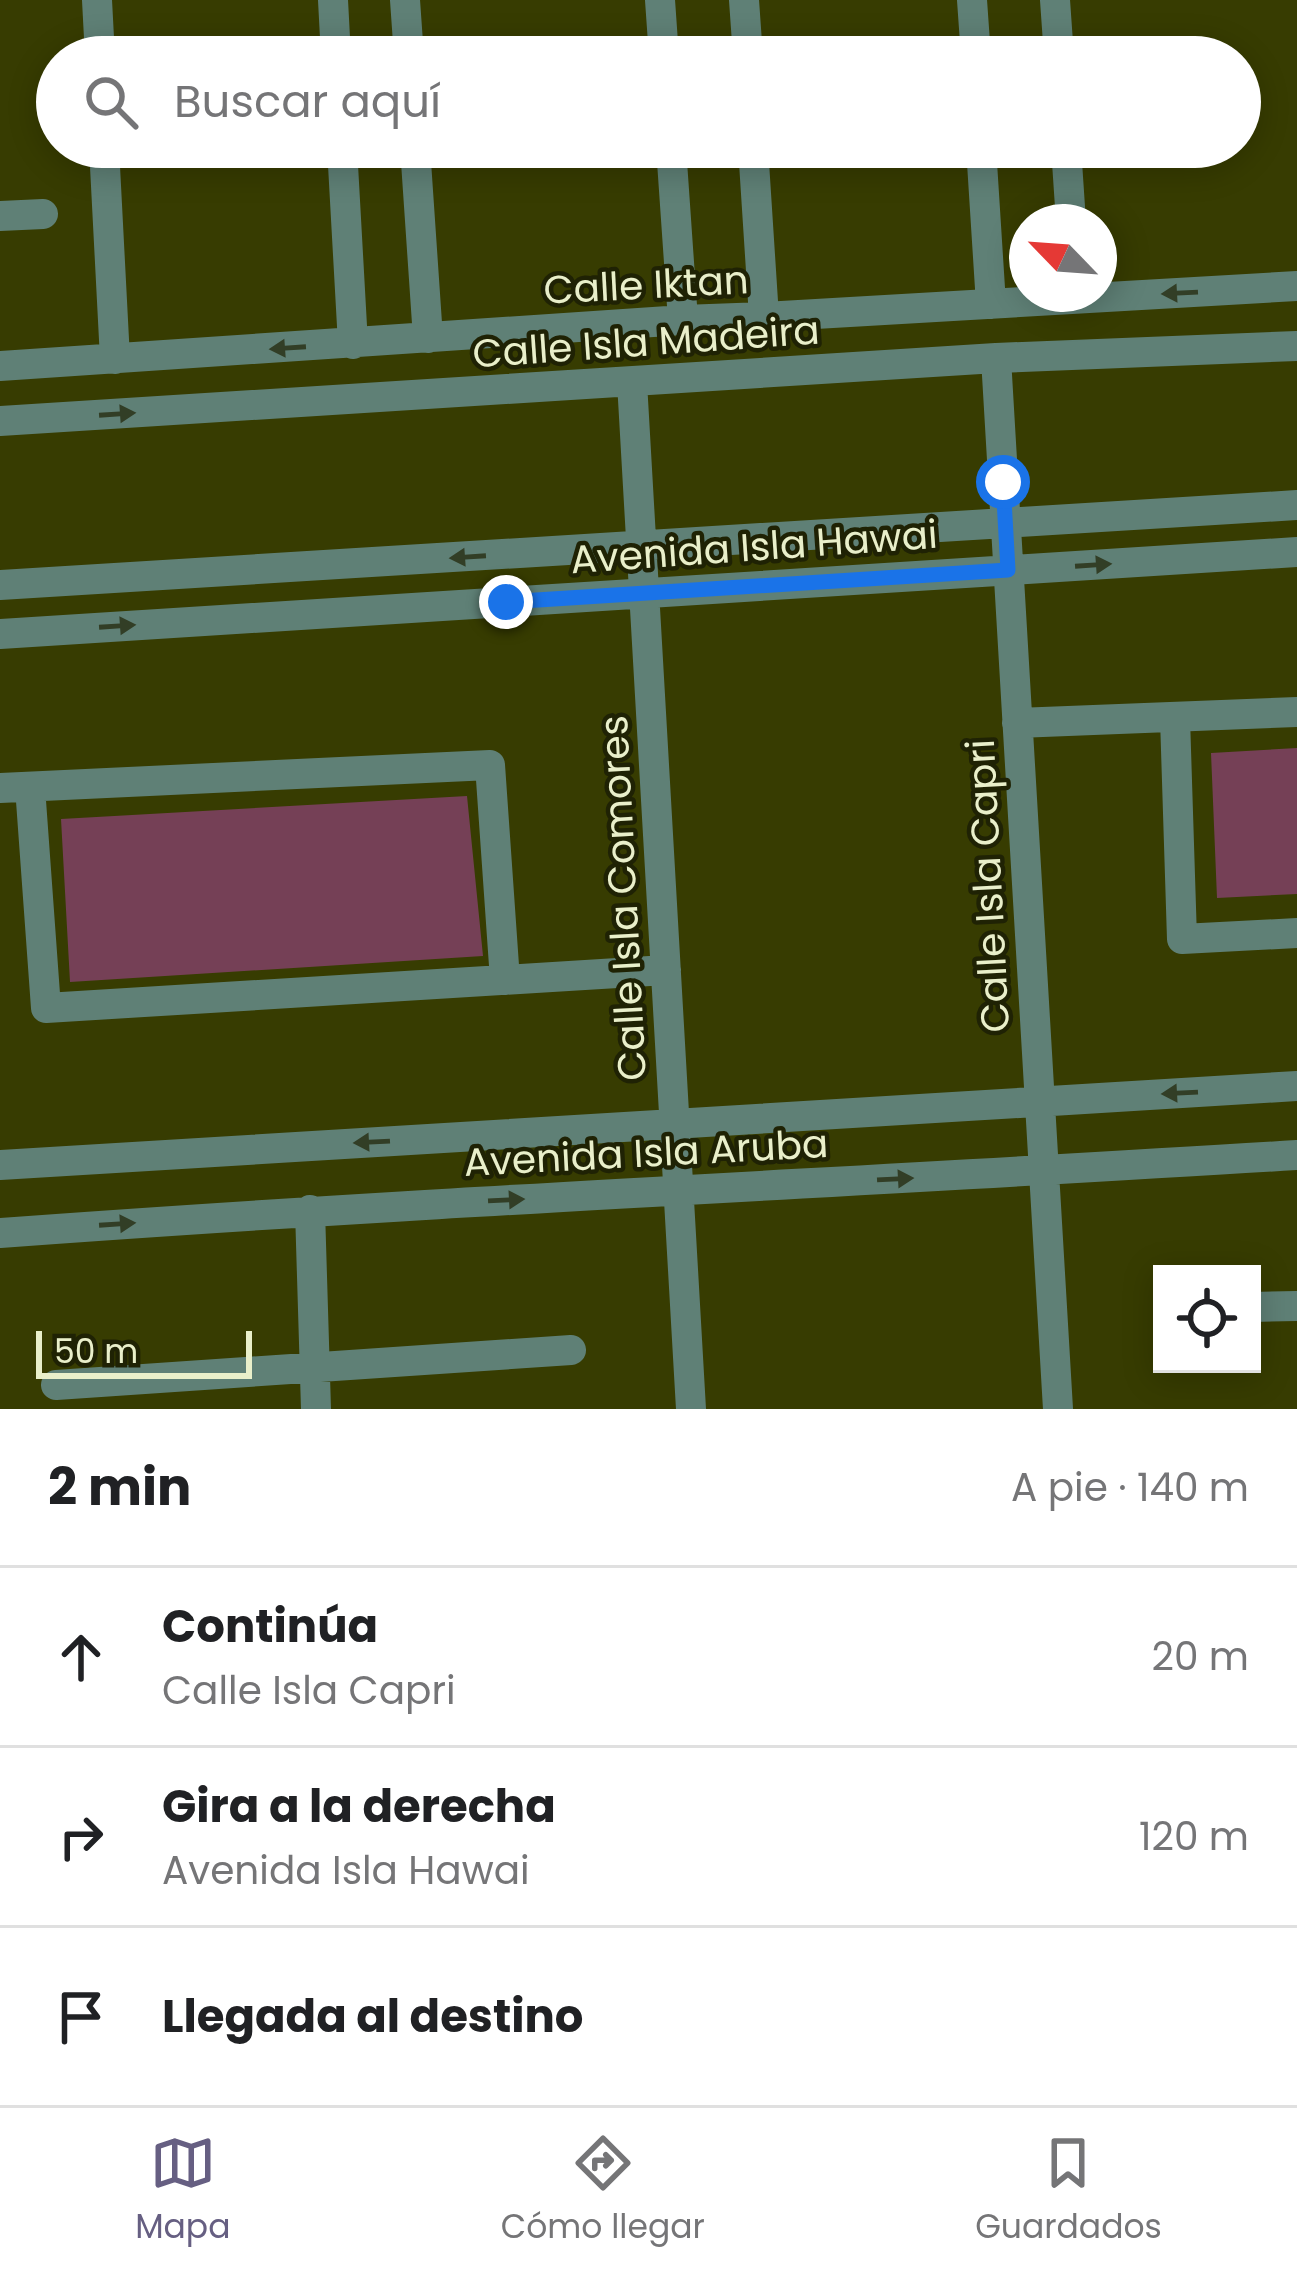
<!DOCTYPE html>
<html lang="es">
<head>
<meta charset="utf-8">
<style>
  :root { --surface:#fff; --page:#f6f6f6; --text:#202124; --muted:#757577; --line:#e0e0e0; --accent:#665f82 }
  body { margin:0; font-family:Poppins,sans-serif; background:var(--page); color:var(--text) }
  .controls { position:absolute; right:36px; bottom:36px; display:grid; overflow:hidden; border-radius:0px; box-shadow:0 6px 30px #0003 }
  .controls button { width:108px; height:108px; display:grid; place-items:center; padding:0; border:0; border-bottom:3px solid var(--line); background:var(--surface); color:var(--text); font:60px sans-serif }
  .compass { position:absolute; left:1009px; top:204px; width:108px; height:108px; border-radius:50%; background:var(--surface); box-shadow:0 6px 30px #0003; rotate:295deg }
  .scale { position:absolute; left:36px; bottom:30px; width:216px; box-sizing:border-box; padding-left:12px; border:6px solid #e9efca; border-top:0; font-size:33px; line-height:42px; white-space:nowrap; color:#e9efca; -webkit-text-stroke:9px #1f2204; paint-order:stroke }
  .stop { position:absolute; width:36px; height:36px; margin:-27px; border:9px solid #1a73e8; border-radius:50%; background:#fff }
  .stop.end { background:#1a73e8; border-color:#fff; box-shadow:0 3px 12px #0008 }
  .list { margin:0; padding:0; list-style:none }
  h2 { display:flex; justify-content:space-between; align-items:center; height:156px; margin:0; padding:0 48px; font-size:51px }
  h2 small { font-size:39px; font-weight:400; color:var(--muted) }
  .list li { display:grid; grid-template-columns:78px 1fr auto; gap:36px; align-items:center; box-sizing:border-box; height:180px; padding:0 48px; border-top:3px solid var(--line) }
  .list b { display:block; font-size:45px; white-space:nowrap }
  .list p { margin:0; font-size:39px; white-space:nowrap; color:var(--muted) }
  .list em { font-size:39px; font-style:normal; color:var(--muted) }
  .icon { flex:none; width:66px; height:66px; fill:none; stroke:currentColor; stroke-width:2; stroke-linecap:round; stroke-linejoin:round }
  .map { position:relative; flex:none; width:1297px; height:1409px; overflow:hidden }
  .search { position:absolute; background:var(--surface); box-shadow:0 6px 30px #0003; left:36px; right:36px; top:36px; height:132px; display:flex; align-items:center; gap:30px; box-sizing:border-box; padding:0 42px; border-radius:66px; color:var(--muted); font-size:45px }
  .sheet { height:696px; background:var(--surface) }
  nav { display:flex; justify-content:space-around; align-items:center; box-sizing:border-box; height:168px; border-top:3px solid var(--line); background:var(--surface); font-size:33px; color:var(--muted) }
  nav a { display:grid; justify-items:center; gap:6px }
  nav .on { color:var(--accent) }
  .map>svg:first-child { display:block }
  .green { fill:#754056 }
  .lines { fill:none; stroke-linecap:round; stroke-linejoin:round }
  .minor { stroke:#5f8076; stroke-width:30 }
  .oneway { fill:#323e26 }
  .route { stroke:#1a73e8; stroke-width:15 }
  .labels { text-anchor:middle; dominant-baseline:central; stroke-width:9; stroke-linejoin:round; paint-order:stroke }
  .street-label { font-size:39px; fill:#e9efca; stroke:#1f2204 }
</style>
</head>
<body>
<div class="map">
<svg width="1297" height="1409" viewBox="0 0 1297 1409">
  <rect width="100%" height="100%" fill="#373c01"/>
  <path class="green" d="M1297,748V894L1217,898L1211,753Z
    M467,796L483,956L70,982L61,819Z"/>
  <g class="lines">
    <path class="minor" d="M97,0L100,57
      M333,0L336,57
      M405,0L409,57
      M660,0L664,57
      M744,0L748,57
      M972,0L976,57
      M1055,0L1059,57
      M104,147L115,359
      M342,147L353,344
      M415,147L428,338
      M671,147L683,320
      M753,147L764,317
      M981,147L991,304
      M1066,147L1071,222
      M0,216L43,214
      M996,358L1058,1409
      M0,366L683,320L764,317L1297,286
      M632,382L691,1409
      M0,421L996,358L1297,346
      M0,585L1297,505
      M0,634L1297,552
      M1175,718L1182,939L1297,933
      M1017,723L1297,712
      M30,787L46,1008L666,970
      M0,788L490,765L505,980
      M0,1165L1297,1086
      M310,1210L316,1409
      M0,1233C432,1201 865,1182 1297,1155
      M1252,1307L1297,1306
      M56,1385L571,1350"/>
  </g>
  <defs><path id="oneway-solid" d="M-6-.8H1V-3.2L6.5 0L1 3.2V.8H-6Z" transform="scale(3)"/></defs>
  <g class="oneway">
    <use href="#oneway-solid" transform="translate(1180 293) rotate(177)"/>
    <use href="#oneway-solid" transform="translate(288 348) rotate(176)"/>
    <use href="#oneway-solid" transform="translate(117 414) rotate(-4)"/>
    <use href="#oneway-solid" transform="translate(468 557) rotate(176)"/>
    <use href="#oneway-solid" transform="translate(1093 565) rotate(-4)"/>
    <use href="#oneway-solid" transform="translate(117 626) rotate(-4)"/>
    <use href="#oneway-solid" transform="translate(1180 1093) rotate(177)"/>
    <use href="#oneway-solid" transform="translate(372 1142) rotate(177)"/>
    <use href="#oneway-solid" transform="translate(895 1179) rotate(-3)"/>
    <use href="#oneway-solid" transform="translate(506 1200) rotate(-3)"/>
    <use href="#oneway-solid" transform="translate(117 1224) rotate(-4)"/>
  </g>
  <g class="lines">
    <path class="route" d="M506,602L1008,570L1003,482"/>
  </g>
  <g class="labels">
    <g class="street-label">
      <text transform="translate(646 285) rotate(-3)">Calle Iktan</text>
      <text transform="translate(646 342) rotate(-4)">Calle Isla Madeira</text>
      <text transform="translate(754 547) rotate(-4)">Avenida Isla Hawai</text>
      <text transform="translate(988 886) rotate(-93)">Calle Isla Capri</text>
      <text transform="translate(623 898) rotate(-93)">Calle Isla Comores</text>
      <text transform="translate(646 1153) rotate(-3)">Avenida Isla Aruba</text>
    </g>
  </g>
</svg>
<div class="controls">
<button><svg class="icon" aria-label="locate" viewBox="0 0 24 24"><circle cx="12" cy="12" r="6"/><path d="M12 2v4M12 18v4M2 12h4M18 12h4"/></svg></button>
</div>
<svg class="compass" viewBox="-18 -18 36 36"><path d="M0-13l5 13h-10z" fill="#e53935"/><path d="M0 13l5-13h-10z" fill="#757577"/></svg>
<div class="scale">50 m</div>
<div class="stop" style="left:1003px;top:482px"></div>
<div class="stop end" style="left:506px;top:602px"></div>
<div class="search"><svg class="icon" aria-label="search" viewBox="0 0 24 24"><circle cx="10" cy="10" r="6"/><path d="M15 15l6 6"/></svg>Buscar aquí</div>
</div>
<section class="sheet">
<h2>2 min<small>A pie · 140 m</small></h2>
<ul class="list">
<li><svg class="icon" aria-label="ahead" viewBox="0 0 24 24"><path d="M12 20V5M6 11l6-6 6 6"/></svg><div><b>Continúa</b><p>Calle Isla Capri</p></div><em>20 m</em></li>
<li><svg class="icon" aria-label="right" viewBox="0 0 24 24"><path d="M7 20v-9h11M14 6l5 5-5 5"/></svg><div><b>Gira a la derecha</b><p>Avenida Isla Hawai</p></div><em>120 m</em></li>
<li><svg class="icon" aria-label="arrive" viewBox="0 0 24 24"><path d="M6 21V4h12l-3 4 3 4H6"/></svg><div><b>Llegada al destino</b></div></li>
</ul>
</section>
<nav>
<a class="on"><svg class="icon" aria-label="map" viewBox="0 0 24 24"><path d="M3 6l6-2 6 2 6-2v14l-6 2-6-2-6 2zM9 4v14M15 6v14"/></svg>Mapa</a>
<a><svg class="icon" aria-label="directions" viewBox="0 0 24 24"><path d="M12 3l9 9-9 9-9-9zM9 14v-3h6M13 9l2 2-2 2"/></svg>Cómo llegar</a>
<a><svg class="icon" aria-label="saved" viewBox="0 0 24 24"><path d="M7 4h10v16l-5-4-5 4z"/></svg>Guardados</a>
</nav>
</body>
</html>
